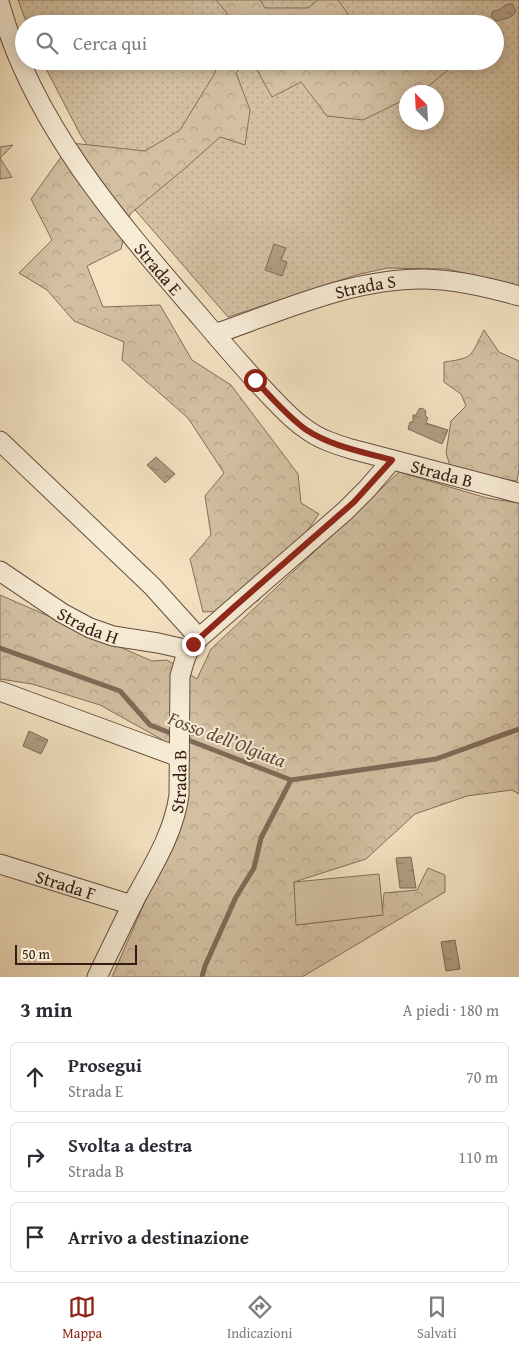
<!DOCTYPE html>
<html lang="it">
<head>
<meta charset="utf-8">
<style>
  :root { --surface:#fff; --page:#f2f2f3; --text:#2b2b33; --muted:#7c7c81; --line:#e1e1e2; --accent:#8f2418 }
  body { margin:0; font-family:"Gentium Book Plus",serif; background:var(--page); color:var(--text) }
  .compass { position:absolute; left:399px; top:85px; width:45px; height:45px; border-radius:50%; background:var(--surface); box-shadow:0 2px 12px #0003; rotate:336deg }
  .scale { position:absolute; left:15px; bottom:12px; width:122px; box-sizing:border-box; padding-left:5px; border:2px solid #341c12; border-top:0; font-size:14px; line-height:18px; white-space:nowrap; color:#341c12; -webkit-text-stroke:4px #f7ecd6; paint-order:stroke }
  .stop { position:absolute; width:15px; height:15px; margin:-11px; border:4px solid #8f2418; border-radius:50%; background:#fff }
  .stop.end { background:#8f2418; border-color:#fff; box-shadow:0 1px 5px #0008 }
  .list { margin:0; padding:0; list-style:none }
  h2 { display:flex; justify-content:space-between; align-items:center; height:65px; margin:0; padding:0 20px; font-size:21px }
  h2 small { font-size:16px; font-weight:400; color:var(--muted) }
  .list li { display:grid; grid-template-columns:32px 1fr auto; gap:15px; align-items:center; box-sizing:border-box; height:70px; margin:0 10px 10px; padding:0 10px; border:1px solid var(--line); border-radius:8px }
  .list b { display:block; font-size:19px; white-space:nowrap }
  .list p { margin:0; font-size:16px; white-space:nowrap; color:var(--muted) }
  .list em { font-size:16px; font-style:normal; color:var(--muted) }
  .icon { flex:none; width:28px; height:28px; fill:none; stroke:currentColor; stroke-width:2; stroke-linecap:round; stroke-linejoin:round }
  .map { position:relative; flex:none; width:519px; height:977px; overflow:hidden }
  .search { position:absolute; background:var(--surface); box-shadow:0 2px 12px #0003; left:15px; right:15px; top:15px; height:55px; display:flex; align-items:center; gap:12px; box-sizing:border-box; padding:0 18px; border-radius:28px; color:var(--muted); font-size:19px }
  .sheet { height:305px; background:var(--surface) }
  nav { display:flex; justify-content:space-around; align-items:center; box-sizing:border-box; height:70px; border-top:1px solid var(--line); background:var(--surface); font-size:14px; color:var(--muted) }
  nav a { display:grid; justify-items:center; gap:2px }
  nav .on { color:var(--accent) }
  .map>svg:first-child { display:block }
  .grass { fill:url(#grass-dots); stroke:#846e5a; fill-rule:evenodd }
  .forest { fill:url(#forest-crowns); stroke:#846e5a }
  .garden { fill:#d3c0a2; stroke:#846e5a }
  .water { fill:url(#water-ripples); stroke:#806a57 }
  .lines { fill:none; stroke-linecap:round; stroke-linejoin:round }
  .stream { stroke:#806a57; stroke-width:5 }
  .minor-casing { stroke:#644d3e; stroke-width:21 }
  .minor { stroke:#f7ecd6; stroke-width:19 }
  .route { stroke:#8f2418; stroke-width:6 }
  .labels { text-anchor:middle; dominant-baseline:central; stroke-width:4; stroke-linejoin:round; paint-order:stroke }
  .street-label { font-size:18px; fill:#341c12; stroke:#f7ecd6 }
  .water-label { font-size:19px; font-style:italic; fill:#604a3a; stroke:#f7ecd6 }
</style>
</head>
<body>
<div class="map">
<svg width="519" height="977" viewBox="0 0 519 977">
  <defs>
    <pattern id="grass-dots" width="8" height="8" patternUnits="userSpaceOnUse" patternTransform="scale(1.25)"><rect width="8" height="8" fill="#d3c0a2"/><path d="M2 2h.1M6 6h.1" fill="none" stroke="#b6a48a" stroke-width="1.8" stroke-linecap="round"/></pattern>
    <pattern id="forest-crowns" width="20" height="18" patternUnits="userSpaceOnUse" patternTransform="scale(1.25)"><rect width="20" height="18" fill="#d3c0a2"/><path d="M2 6a3 3 0 1 1 6 0M12 15a3 3 0 1 1 6 0" fill="none" stroke="#b6a48a"/></pattern>
    <pattern id="water-ripples" width="26" height="14" patternUnits="userSpaceOnUse" patternTransform="scale(1.25)"><rect width="26" height="14" fill="#b29e85"/><path d="M2 4q2-2 4 0t4 0M15 11q2-2 4 0t4 0" fill="none" stroke="#92806b"/></pattern>
  </defs>
  <rect width="100%" height="100%" fill="#f3e1c0"/>
  <filter id="stains"><feTurbulence type="fractalNoise" baseFrequency=".004" numOctaves="4"/><feColorMatrix values="0 0 0 0 .2 0 0 0 0 .09 0 0 0 0 .02 0 0 0 .5 -.17"/></filter>
  <radialGradient id="worn" r=".72"><stop offset=".6" stop-color="#630" stop-opacity="0"/><stop offset="1" stop-color="#630" stop-opacity=".3"/></radialGradient>
  <path class="grass" d="M18,0H519V286L447,269L387,268L356,275L228,317L117,189L81,136L42,61H495V24H27ZM406,92H436V122H406Z"/>
  <path class="forest" d="M216,0H260L265,8H308L318,0H338L355,24H225L227,13Z
    M426,18L460,23L461,24H412Z
    M217,61H248L236,73L250,110L245,145L220,137L184,169L130,214L121,249L87,266L103,307L160,305L192,360L231,385L298,474L301,503L319,514L258,601L223,611L203,612L190,559L211,535L205,496L224,473L188,418L122,360L124,342L74,321L47,290L19,273L52,240L31,199L71,143L145,151L180,130L215,73Z
    M252,61H459L421,92H406V99L363,120L327,116L301,82L272,97Z
    M13,145L0,158L12,177L0,179V147Z
    M484,330L499,352L519,361V469L517,481L452,472L446,453L451,421L466,406L461,394L444,382V362C475,358 470,356 484,330Z
    M399,472L487,498L519,503V794L512,790L467,796L415,814L366,859L294,882L297,925L382,915L384,893L417,890L428,868L445,875V892L302,977H112L185,810L187,756L161,739L100,705L32,684L0,679V595L152,661L167,660L197,679L211,649Z"/>
  <path class="garden" d="M379,874L383,915L296,925L294,882Z"/>
  <path class="water" d="M507,4H512L516,11C512,19 504,19 496,21L491,16L493,11L499,10Z
    M274,244L286,248L281,260L287,262L282,276L265,270Z
    M422,408L426,411L425,415L428,418L426,423L448,430L442,444L408,429L410,422H413V415H416L419,409Z
    M156,457L175,474L165,483L147,465Z
    M29,731L48,740L41,754L23,746Z
    M411,857L416,888H400L396,858Z
    M455,940L460,969L446,971L441,942Z"/>
  <g class="lines">
    <path class="stream" d="M0,648L120,691L150,725L175,735
      M183,738L291,780L436,759L519,729
      M202,977L205,966L236,897L254,868L261,838L291,780"/>
    <g class="minor-casing">
      <g id="minor">
        <path id="s1" d="M0,5C34,127 121,225 202,319C224,345 246,371 270,396C281,407 292,420 306,429C319,439 335,444 351,449L519,493"/>
        <path id="s2" d="M215,334C282,311 352,278 425,279C457,280 488,287 519,296"/>
        <path d="M0,441L152,586L199,638"/>
        <path id="s3" d="M0,571L62,613L90,628L113,636L158,643L189,650"/>
        <path d="M0,691L179,757"/>
        <path id="s4" d="M0,864L132,905"/>
        <path id="s5" d="M97,977C110,950 123,923 136,897C154,864 174,832 179,795L180,676L185,659L189,650L199,638L345,511L367,489L392,460"/>
      </g>
    </g>
    <use href="#minor" class="minor"/>
  </g>
  <g class="lines">
    <path class="route" d="M193,644L233,608L354,502L392,460C363,452 330,446 305,429C286,415 271,397 255,380"/>
  </g>
  <g class="labels">
    <g class="street-label">
      <text stroke="none"><textPath href="#s1" startOffset="310">Strada E</textPath></text>
      <text stroke="none"><textPath href="#s2" startOffset="158">Strada S</textPath></text>
      <text stroke="none"><textPath href="#s1" startOffset="672">Strada B</textPath></text>
      <text stroke="none"><textPath href="#s3" startOffset="104">Strada H</textPath></text>
      <text stroke="none"><textPath href="#s5" startOffset="214">Strada B</textPath></text>
      <text stroke="none"><textPath href="#s4" startOffset="69">Strada F</textPath></text>
    </g>
    <g class="water-label">
      <text transform="translate(227 739) rotate(21)">Fosso dell’Olgiata</text>
    </g>
  </g>
  <rect width="100%" height="100%" filter="url(#stains)"/>
  <rect width="100%" height="100%" fill="url(#worn)"/>
</svg>
<svg class="compass" viewBox="-18 -18 36 36"><path d="M0-13l5 13h-10z" fill="#e53935"/><path d="M0 13l5-13h-10z" fill="#7c7c81"/></svg>
<div class="scale">50 m</div>
<div class="stop" style="left:255px;top:380px"></div>
<div class="stop end" style="left:193px;top:644px"></div>
<div class="search"><svg class="icon" aria-label="search" viewBox="0 0 24 24"><circle cx="10" cy="10" r="6"/><path d="M15 15l6 6"/></svg>Cerca qui</div>
</div>
<section class="sheet">
<h2>3 min<small>A piedi · 180 m</small></h2>
<ul class="list">
<li><svg class="icon" aria-label="ahead" viewBox="0 0 24 24"><path d="M12 20V5M6 11l6-6 6 6"/></svg><div><b>Prosegui</b><p>Strada E</p></div><em>70 m</em></li>
<li><svg class="icon" aria-label="right" viewBox="0 0 24 24"><path d="M7 20v-9h11M14 6l5 5-5 5"/></svg><div><b>Svolta a destra</b><p>Strada B</p></div><em>110 m</em></li>
<li><svg class="icon" aria-label="arrive" viewBox="0 0 24 24"><path d="M6 21V4h12l-3 4 3 4H6"/></svg><div><b>Arrivo a destinazione</b></div></li>
</ul>
</section>
<nav>
<a class="on"><svg class="icon" aria-label="map" viewBox="0 0 24 24"><path d="M3 6l6-2 6 2 6-2v14l-6 2-6-2-6 2zM9 4v14M15 6v14"/></svg>Mappa</a>
<a><svg class="icon" aria-label="directions" viewBox="0 0 24 24"><path d="M12 3l9 9-9 9-9-9zM9 14v-3h6M13 9l2 2-2 2"/></svg>Indicazioni</a>
<a><svg class="icon" aria-label="saved" viewBox="0 0 24 24"><path d="M7 4h10v16l-5-4-5 4z"/></svg>Salvati</a>
</nav>
</body>
</html>
